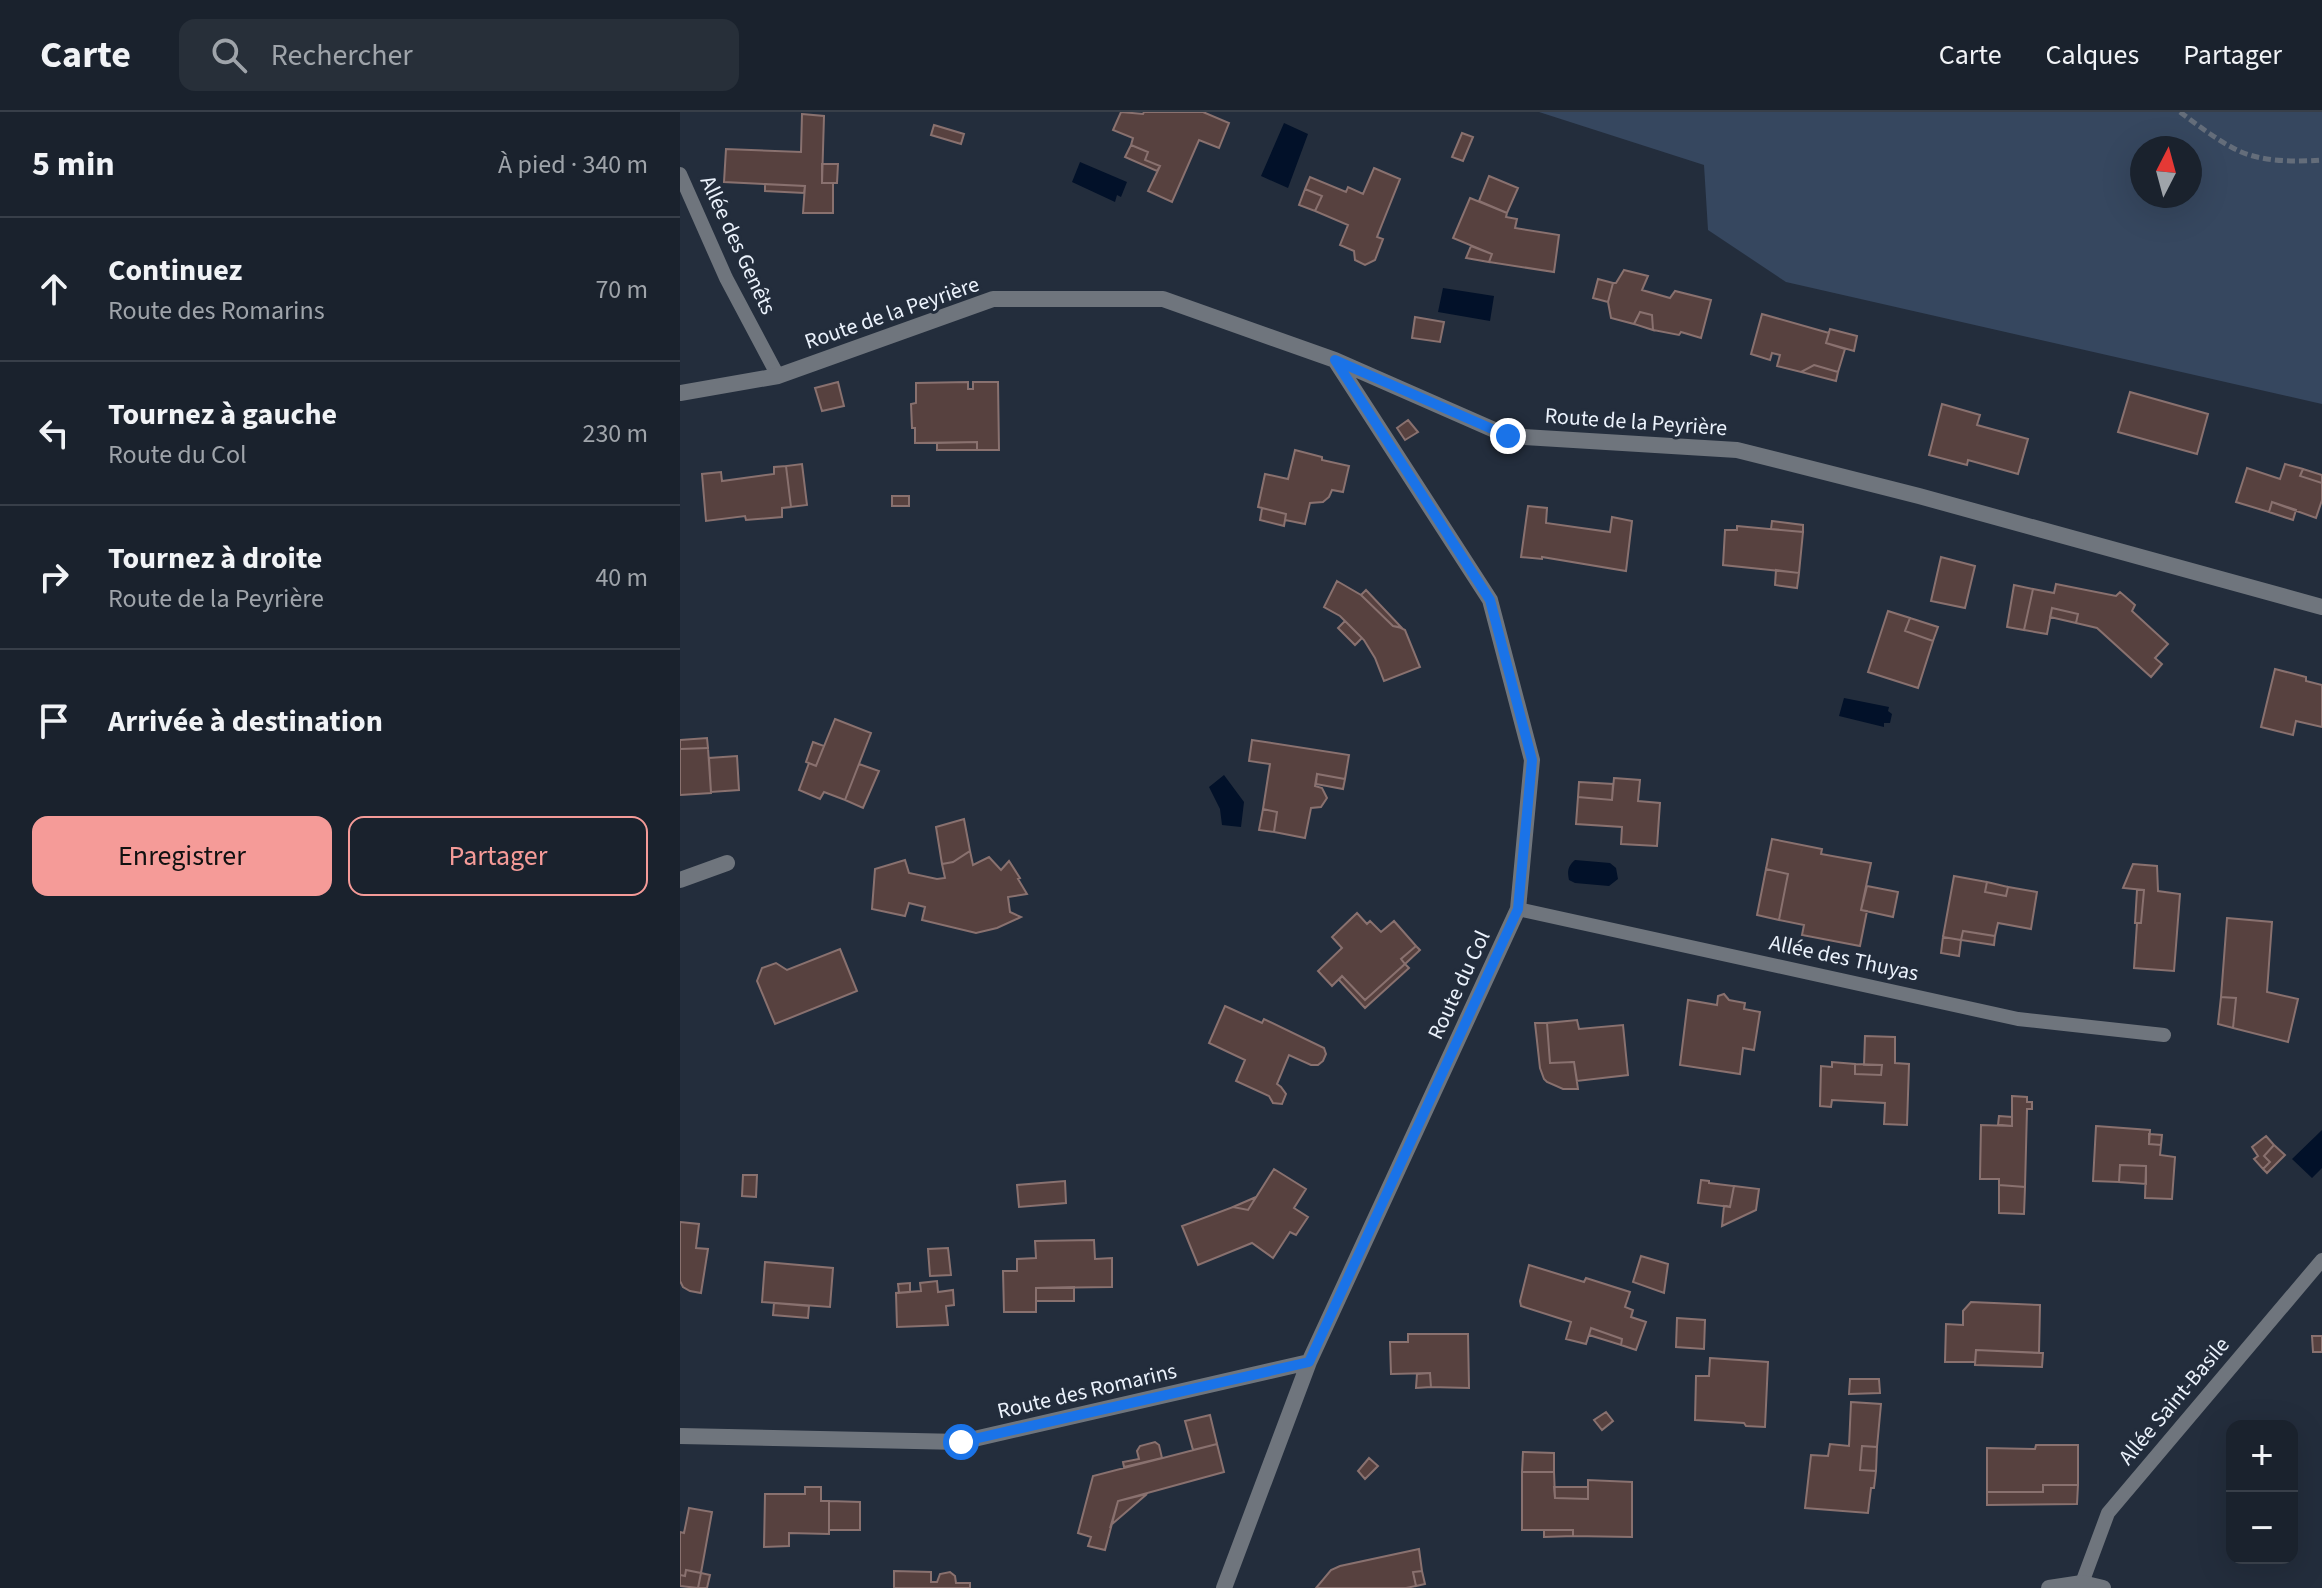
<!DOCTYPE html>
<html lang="fr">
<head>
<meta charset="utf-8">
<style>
  :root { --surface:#1a222d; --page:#272f39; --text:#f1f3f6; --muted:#9fa4aa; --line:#383f49; --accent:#f59b98 }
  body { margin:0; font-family:"Source Sans 3",sans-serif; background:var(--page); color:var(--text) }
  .controls { position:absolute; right:24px; bottom:24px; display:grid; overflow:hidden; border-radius:16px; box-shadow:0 8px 32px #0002 }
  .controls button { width:72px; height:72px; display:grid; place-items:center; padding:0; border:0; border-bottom:2px solid var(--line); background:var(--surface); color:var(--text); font:40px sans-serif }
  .compass { position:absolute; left:1450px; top:24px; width:72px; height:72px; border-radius:50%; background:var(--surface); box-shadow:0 8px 32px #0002; rotate:6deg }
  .stop { position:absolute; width:24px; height:24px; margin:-18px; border:6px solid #1a73e8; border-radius:50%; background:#fff }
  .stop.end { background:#1a73e8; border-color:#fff; box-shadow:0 2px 8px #0008 }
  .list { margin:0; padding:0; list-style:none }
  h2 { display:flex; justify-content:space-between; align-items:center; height:104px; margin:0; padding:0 32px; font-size:34px }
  h2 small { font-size:26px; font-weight:400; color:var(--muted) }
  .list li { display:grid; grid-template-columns:52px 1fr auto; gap:24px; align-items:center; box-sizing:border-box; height:144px; padding:0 32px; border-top:2px solid var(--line) }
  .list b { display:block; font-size:30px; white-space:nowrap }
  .list p { margin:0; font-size:26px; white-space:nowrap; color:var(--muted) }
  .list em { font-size:26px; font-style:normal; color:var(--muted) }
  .actions { display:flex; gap:16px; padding:24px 32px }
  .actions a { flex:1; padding:18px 0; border:2px solid var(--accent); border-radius:16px; text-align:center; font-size:28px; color:var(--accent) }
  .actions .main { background:var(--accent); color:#111 }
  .icon { flex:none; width:44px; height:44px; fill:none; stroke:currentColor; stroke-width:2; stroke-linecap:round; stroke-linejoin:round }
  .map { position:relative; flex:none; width:1642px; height:1476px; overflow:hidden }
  header { display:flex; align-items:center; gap:48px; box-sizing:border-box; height:112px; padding:0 40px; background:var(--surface); border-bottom:2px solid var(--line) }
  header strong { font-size:38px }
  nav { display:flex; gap:44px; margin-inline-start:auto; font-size:28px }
  .search { width:560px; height:72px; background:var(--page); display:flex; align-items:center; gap:20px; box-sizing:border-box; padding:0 28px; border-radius:16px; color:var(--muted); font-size:30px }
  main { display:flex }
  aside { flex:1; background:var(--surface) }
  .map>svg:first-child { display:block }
  .green { fill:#36475f; fill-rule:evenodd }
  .water { fill:#021129 }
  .building { fill:#57413f; stroke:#89716f; stroke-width:2 }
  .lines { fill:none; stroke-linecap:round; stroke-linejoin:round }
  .path { stroke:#646d7a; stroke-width:5; stroke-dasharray:8 4; stroke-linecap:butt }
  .service { stroke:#6f757d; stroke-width:14 }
  .minor { stroke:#6f757d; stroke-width:16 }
  .route { stroke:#1a73e8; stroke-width:10 }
  .labels { text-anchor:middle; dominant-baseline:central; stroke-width:6; stroke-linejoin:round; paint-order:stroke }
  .street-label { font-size:22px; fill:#ebf2fc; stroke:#232d3c }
</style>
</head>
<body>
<header>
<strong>Carte</strong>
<div class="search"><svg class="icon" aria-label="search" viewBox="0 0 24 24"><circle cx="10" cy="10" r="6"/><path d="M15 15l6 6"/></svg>Rechercher</div>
<nav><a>Carte</a><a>Calques</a><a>Partager</a></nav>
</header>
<main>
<aside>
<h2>5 min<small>À pied · 340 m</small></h2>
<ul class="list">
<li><svg class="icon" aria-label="ahead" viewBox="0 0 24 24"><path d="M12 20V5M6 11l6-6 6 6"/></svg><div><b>Continuez</b><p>Route des Romarins</p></div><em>70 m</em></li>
<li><svg class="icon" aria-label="left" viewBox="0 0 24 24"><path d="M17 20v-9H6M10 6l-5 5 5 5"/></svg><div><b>Tournez à gauche</b><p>Route du Col</p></div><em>230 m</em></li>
<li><svg class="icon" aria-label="right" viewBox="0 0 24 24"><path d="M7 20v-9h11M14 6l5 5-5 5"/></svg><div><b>Tournez à droite</b><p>Route de la Peyrière</p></div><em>40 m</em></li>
<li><svg class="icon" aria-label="arrive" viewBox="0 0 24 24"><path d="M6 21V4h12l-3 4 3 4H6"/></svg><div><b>Arrivée à destination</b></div></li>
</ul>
<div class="actions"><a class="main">Enregistrer</a><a>Partager</a></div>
</aside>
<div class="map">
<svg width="1642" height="1476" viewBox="0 0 1642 1476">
  <rect width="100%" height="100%" fill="#232d3c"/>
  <path class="green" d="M859,0H1642V292L1106,170L1028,118L1024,53ZM1462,36H1510V84H1462Z"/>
  <path class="water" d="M604,11L628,22L608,76L581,64Z
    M400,50L447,70L441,85L437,83L435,90L392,70Z
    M763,176L814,184L810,209L758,200Z
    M1164,586L1209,595L1208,599L1212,602L1210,611H1204V615L1159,604Z
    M544,663L564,690L561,715L542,713L540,697L529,675Z
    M895,748L930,751L936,756L938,767L929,774L895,771L889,768C887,759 888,754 895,748Z
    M1642,1018V1056L1632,1066L1612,1047Z"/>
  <path class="building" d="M441,0L463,2L464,0H523L549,11L539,36L519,28L492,90L468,79L480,54L465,48L468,40L451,33L453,26L433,18Z
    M122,2L144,4L142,71H153V101H123L125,74L44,70L46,37L121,40Z
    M254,13L284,22L281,32L251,23Z
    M782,21L793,25L783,49L772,45Z
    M451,33L468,40L465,48L480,54L477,59L445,45Z
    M142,52H158L157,71H142Z
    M694,56L720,67L697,125L703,127L695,148L685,153L675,148L674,139L660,133L668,113L635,99L642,84L625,77L630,65L666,80L668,75L683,82Z
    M809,64L838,76L827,101L799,89Z
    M85,72L125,74L124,81L85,79Z
    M625,77L642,84L635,99L619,93Z
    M790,86L827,101L826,105L837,107L835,116L879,123L874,160L809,150L812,142L773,126Z
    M791,134L812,142L809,150L786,146Z
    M944,158L968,164L962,178L990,186L995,179L1031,188L1021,226L1001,220L999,223L973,218L972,203L960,200L954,212L931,206L928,190L933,171H936Z
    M918,167L933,171L928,190L913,186Z
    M960,200L972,203L973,218L954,212Z
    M1082,202L1149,221L1146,231L1165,237L1158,260L1134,253L1121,260L1097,254L1100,243L1092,241L1090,248L1071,242Z
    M735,205L764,210L760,230L732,226Z
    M1150,217L1177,224L1174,239L1146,231Z
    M1134,253L1158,260L1156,269L1121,260Z
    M158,270L164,294L142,299L135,276Z
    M288,270V277H293V270H318L319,338H297V330L235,331V316H232L231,292L236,291V271Z
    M1450,280L1528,302L1517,342L1438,320Z
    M1262,292L1300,303L1297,313L1348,327L1338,362L1288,348L1287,353L1249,343Z
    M728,308L738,320L725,328L717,316Z
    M297,330V338H257V331Z
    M615,338L642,345V348L669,354L663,380L652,378L649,385L643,390L630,391L625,412L605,408L606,402L578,395L585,362L608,367Z
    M122,352L127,393L111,395L106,354Z
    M1605,352L1623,357L1620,364L1642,371V388L1636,406L1592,390L1589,400L1556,390L1567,356L1600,367Z
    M106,354L111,395L102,396V405L66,408L65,404L26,409L22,362L41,360L42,369L94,362V355Z
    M1623,357L1642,363V371L1620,364Z
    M212,384H229V394H212Z
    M1592,390L1616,398L1613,408L1589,400Z
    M848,394L867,396L866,411L930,420L932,405L952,409L946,459L862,445V447L841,445Z
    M582,396L606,402L604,414L580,408Z
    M1092,409L1123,413V420L1091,417Z
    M1057,414L1123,420L1119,461L1043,453L1045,418H1057Z
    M1261,445L1295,454L1285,496L1251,489Z
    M1096,458L1119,461L1117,476L1095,473Z
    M657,469L681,483L713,514L719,515L725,518L740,555L704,569L695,546L684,528L660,504L644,495Z
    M1376,472L1436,484L1440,480L1455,493L1452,499L1488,532L1475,546L1482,552L1471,565L1417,516L1396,511L1398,502L1372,496L1367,522L1344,518L1353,477L1374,481Z
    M1334,473L1353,477L1344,518L1327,515Z
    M686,478L722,516L713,514L681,483Z
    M1372,496L1398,502L1396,511L1370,505Z
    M1208,499L1230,506L1225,519L1253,529L1238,576L1188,560Z
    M1230,506L1258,515L1253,529L1225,519Z
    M665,509L682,526L675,533L658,516Z
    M1595,557L1626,565V569L1642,573V615L1616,609L1613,623L1581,615Z
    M155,607L191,621L165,688L144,680L140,687L119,678L129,651L136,654Z
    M27,626L28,636L0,637V628Z
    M572,628L669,643L665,667L637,662L635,674L642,676L647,686L641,695L631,696L625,726L594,720L597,700L583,697L590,652L569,649Z
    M133,630L144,634L136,654L126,650Z
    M28,636L31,681L0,683V637Z
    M57,644L59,678L31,680L29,646Z
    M179,652L199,659L183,696L165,688Z
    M637,662L665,667L663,677L636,672Z
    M934,666L960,668L958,689L980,691L977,734L941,732L942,715L896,712L898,685L932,688Z
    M899,670L933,672L932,688L898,685Z
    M583,697L597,700L594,720L579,718Z
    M284,707L290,739L273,750L262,752L256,715Z
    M1092,727L1142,737L1141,742L1191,751L1181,798L1187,799L1180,834L1122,823L1124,813L1099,808L1108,762L1086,757Z
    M290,739L293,753L309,745L321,758L329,749L340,766L338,767L347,782L328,785L330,800L341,805L317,816L296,821L242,808L245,795L229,791L225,804L192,797L195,757L225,748L229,761L257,767L265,766L262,752L273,750Z
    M1453,752L1477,754L1478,779L1500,782L1494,859L1454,856L1457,811H1461L1464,778L1443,776Z
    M1086,757L1108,762L1099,808L1077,803Z
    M1274,764L1307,770L1305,780L1326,784L1328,775L1357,780L1351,817L1318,811L1315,824L1283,819L1281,828L1263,825Z
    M1307,770L1328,775L1326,784L1305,780Z
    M1187,774L1218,780L1213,805L1181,798Z
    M1457,778H1464L1461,811H1455Z
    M677,801L687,812L690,809L701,820L714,809L736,834L721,847L725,852L685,888L662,864L652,874L638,859L662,836L652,825Z
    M1547,806L1592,810L1587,880L1618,887L1608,930L1553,916L1556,886L1541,885Z
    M1283,819L1315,824L1314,833L1281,828Z
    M1263,825L1281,828L1279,844L1261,841Z
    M736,834L740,838L725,852L721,847Z
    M160,837L177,879L95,912L77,869L82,856L96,851L107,858Z
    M725,852L729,856L685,896L659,868L662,864L685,888Z
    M1044,882L1049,888L1065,891L1064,897L1080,900L1074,938L1063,936L1060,962L1000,953L1008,888L1037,893L1038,884Z
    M1541,885L1556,886L1553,916L1538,912Z
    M545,894L582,911L584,907L644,936L646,942L643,949L638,953H631L609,943L597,972L601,975L606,982L602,992L593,991L589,984L556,969L565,948L529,931Z
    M897,908L899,917L943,913L948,963L897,969L894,950L870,951L867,911Z
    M855,911H867L870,951L894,950L898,977H883L867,970L864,967L860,956Z
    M1185,924L1215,925V951L1229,952L1227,1013L1204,1012L1205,991L1152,988L1151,995L1140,994L1141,954L1152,955V950L1175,952V962L1201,963L1202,953H1184Z
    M1175,952L1202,953L1201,963L1175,962Z
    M1332,984L1347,985V990H1352V997H1347L1345,1075L1319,1073V1067H1300L1301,1013L1332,1014Z
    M1319,1004L1332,1005V1014L1318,1013Z
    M1416,1014L1470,1018L1469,1032L1481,1033L1480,1043L1495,1045L1492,1087L1465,1086L1466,1054L1440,1053L1439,1070L1413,1069Z
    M1469,1022L1482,1023L1481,1033L1469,1032Z
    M1586,1024L1594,1033L1584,1044L1590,1050L1583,1057L1574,1047L1578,1044L1572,1035Z
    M1594,1033L1605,1043L1587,1061L1583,1057L1590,1050L1584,1044Z
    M1440,1053L1466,1054V1072L1439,1070Z
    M594,1057L626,1077L614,1096L628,1105L616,1123L610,1120L593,1146L572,1131L518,1153L502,1114L553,1095L568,1098Z
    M63,1063H77L76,1085L62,1084Z
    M1021,1068L1029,1069V1071L1054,1074L1050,1095L1018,1091Z
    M385,1069L386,1091L339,1095L337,1073Z
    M1319,1073L1345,1075L1344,1102L1319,1101Z
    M1054,1074L1079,1077L1076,1098L1042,1114L1044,1094L1050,1095Z
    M576,1085L568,1098L553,1095Z
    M0,1110L19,1112L16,1136L28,1137L21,1181L10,1179L3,1175L0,1169Z
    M414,1128L415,1147L432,1146V1175L356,1176V1200H324L323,1159H337V1147L356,1146L355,1129Z
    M268,1136L271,1163L250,1164L248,1137Z
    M961,1144L988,1152L984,1181L953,1170Z
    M85,1150L153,1156L150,1195L82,1190Z
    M849,1153L904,1170L906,1166L950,1180L945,1195L953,1198L951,1205L966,1210L956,1238L941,1233L942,1227L911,1216L906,1232L886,1227L891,1210L841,1194L840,1189Z
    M257,1169L258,1180L273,1178L274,1193L266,1194L268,1213L217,1215L216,1181L241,1179L240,1171Z
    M230,1171V1180L219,1181L218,1172Z
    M394,1175V1189H356V1176Z
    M1291,1190L1360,1193L1359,1241L1296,1238L1295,1250H1265L1266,1212L1283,1213V1199Z
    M94,1191L129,1194L128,1206L93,1203Z
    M997,1206L1025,1208L1024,1237L996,1235Z
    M911,1216L942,1227L941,1233L909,1223Z
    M728,1222H788L789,1276L751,1275L750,1261L711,1262L710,1230H728Z
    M1632,1224H1642V1240H1633Z
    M1296,1238L1363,1241L1362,1255L1295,1253Z
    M1030,1246L1088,1250L1085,1315L1066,1314L1064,1311L1015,1308L1016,1264H1029Z
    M750,1261L751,1275L736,1276L737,1262Z
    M1170,1267H1199L1200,1281L1169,1282Z
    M1171,1290L1201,1292L1197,1335L1182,1334L1180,1358L1196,1359L1194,1376H1191L1188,1401L1125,1396L1131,1343L1148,1344L1150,1332L1169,1334Z
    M926,1300L933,1309L922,1318L914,1308Z
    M530,1303L537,1332L513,1338L505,1309Z
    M475,1330L479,1333L482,1346L444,1355L443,1350L459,1347L457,1339L460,1334Z
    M537,1332L544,1360L438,1389L425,1438L408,1434L411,1425L398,1421L413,1364Z
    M1356,1333H1398V1373H1363V1380H1307V1336L1355,1337Z
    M1182,1334L1197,1335L1196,1359L1180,1358Z
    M843,1340L874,1341V1360H842Z
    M689,1346L698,1354L685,1367L678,1359Z
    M842,1360H874L875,1386L908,1387V1368L952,1370V1425L893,1424V1418H842Z
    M1363,1373H1398L1397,1392L1307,1393V1380H1363Z
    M125,1375H141V1389H149V1422L109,1421V1434L84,1435L85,1382H125Z
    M874,1375H908V1387L875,1386Z
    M467,1382L431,1413L438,1389Z
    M149,1389L180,1390V1418H149Z
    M9,1396L32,1400L21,1461L6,1458L5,1464L0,1463V1420L4,1421Z
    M864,1418H893V1424L864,1425Z
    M739,1437L742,1459L733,1460L736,1474L726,1476H636L651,1458L660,1454Z
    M6,1458L21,1461L18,1476L0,1474V1463L5,1464Z
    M214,1459L251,1460V1470H257L260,1462L270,1460L275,1464L276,1471H290V1476H214Z
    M742,1459L745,1472L736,1474L733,1460Z
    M21,1461L30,1463L27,1476H18Z"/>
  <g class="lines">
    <path class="path" d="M1500,0C1519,14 1538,29 1559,39C1583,50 1616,50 1642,48"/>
    <path class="service" d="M0,62L46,166L98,264
      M838,797L1338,907L1484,923
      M1402,1471L1428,1401L1642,1148"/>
    <path class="minor" d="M0,281L98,264L313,187H483L655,248L828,324L1057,338L1239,384L1642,495
      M0,768L47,751
      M0,1324L281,1330L629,1250
      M544,1476L629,1250L838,797L852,648L810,488L655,248
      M1369,1476L1402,1471L1423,1476"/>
  </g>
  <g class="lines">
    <path class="route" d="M281,1330L629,1250L838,797L852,648L810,488L655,248L828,324"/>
  </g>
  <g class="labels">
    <g class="street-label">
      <text transform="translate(58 133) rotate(65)">Allée des Genêts</text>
      <text transform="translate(212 201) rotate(-19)">Route de la Peyrière</text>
      <text transform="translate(956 310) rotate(4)">Route de la Peyrière</text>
      <text transform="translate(1164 846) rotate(12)">Allée des Thuyas</text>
      <text transform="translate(779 873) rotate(-65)">Route du Col</text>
      <text transform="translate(407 1279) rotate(-13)">Route des Romarins</text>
      <text transform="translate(1494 1289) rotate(-50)">Allée Saint-Basile</text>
    </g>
  </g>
</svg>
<div class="controls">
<button>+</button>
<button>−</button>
</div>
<svg class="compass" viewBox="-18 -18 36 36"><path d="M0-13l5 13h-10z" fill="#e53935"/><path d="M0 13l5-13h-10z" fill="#9fa4aa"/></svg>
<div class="stop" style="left:281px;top:1330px"></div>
<div class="stop end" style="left:828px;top:324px"></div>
</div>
</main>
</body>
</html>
